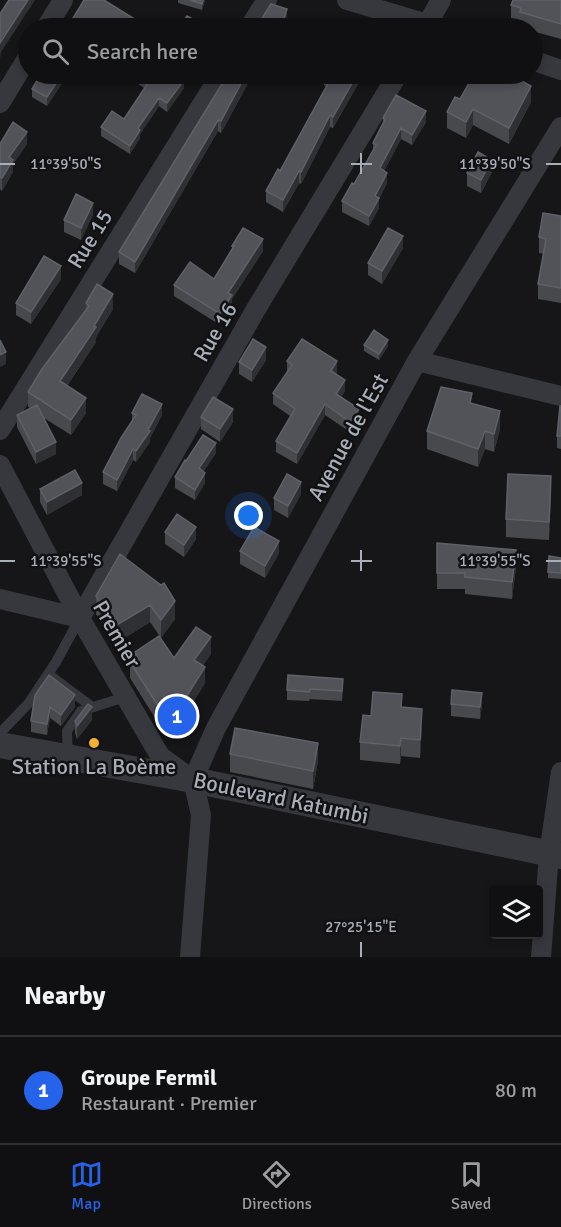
<!DOCTYPE html>
<html lang="en">
<head>
<meta charset="utf-8">
<style>
  :root { --surface:#101012; --page:#19191b; --text:#f1f3f6; --muted:#9c9d9f; --line:#303032; --accent:#2563eb }
  body { margin:0; font-family:Signika,sans-serif; background:var(--page); color:var(--text) }
  .controls { position:absolute; right:18px; bottom:18px; display:grid; overflow:hidden; border-radius:6px; box-shadow:0 3px 9px #0003 }
  .controls button { width:54px; height:54px; display:grid; place-items:center; padding:0; border:0; border-bottom:2px solid var(--line); background:var(--surface); color:var(--text); font:30px sans-serif }
  .you { position:absolute; left:249px; top:516px; width:21px; height:21px; margin:-15px; border:4px solid #fff; border-radius:50%; background:#1a73e8; box-shadow:0 0 0 9px #1a73e833 }
  .badge { display:grid; place-items:center; width:39px; height:39px; border-radius:50%; background:var(--accent); color:#fff; font-size:20px; font-weight:700 }
  .pin { position:absolute; translate:-50% -50%; border:3px solid #fff; box-shadow:0 2px 6px #0006 }
  .list { margin:0; padding:0; list-style:none }
  h2 { display:flex; justify-content:space-between; align-items:center; height:78px; margin:0; padding:0 24px; font-size:26px }
  h2 small { font-size:20px; font-weight:400; color:var(--muted) }
  .list li { display:grid; grid-template-columns:39px 1fr auto; gap:18px; align-items:center; box-sizing:border-box; height:108px; padding:0 24px; border-top:2px solid var(--line) }
  .list b { display:block; font-size:22px; white-space:nowrap }
  .list p { margin:0; font-size:20px; white-space:nowrap; color:var(--muted) }
  .list em { font-size:20px; font-style:normal; color:var(--muted) }
  .icon { flex:none; width:33px; height:33px; fill:none; stroke:currentColor; stroke-width:2; stroke-linecap:round; stroke-linejoin:round }
  .map { position:relative; flex:none; width:561px; height:957px; overflow:hidden }
  .search { position:absolute; background:var(--surface); box-shadow:0 3px 9px #0003; left:18px; right:18px; top:18px; height:66px; display:flex; align-items:center; gap:15px; box-sizing:border-box; padding:0 21px; border-radius:33px; color:var(--muted); font-size:22px }
  .sheet { height:186px; background:var(--surface) }
  nav { display:flex; justify-content:space-around; align-items:center; box-sizing:border-box; height:84px; border-top:2px solid var(--line); background:var(--surface); font-size:16px; color:var(--muted) }
  nav a { display:grid; justify-items:center; gap:3px }
  nav .on { color:var(--accent) }
  .map>svg:first-child { display:block }
  .lines { fill:none; stroke-linecap:round; stroke-linejoin:round }
  .service { stroke:#37383d; stroke-width:10 }
  .minor { stroke:#37383d; stroke-width:20 }
  .tertiary { stroke:#37383d; stroke-width:26 }
  .wall { fill:#47494d }
  .shaded-wall { fill:#2f3033 }
  .building { fill:#525359; stroke:#5f6168; stroke-width:1.5 }
  .ticks { fill:none; stroke:#a8adb8; stroke-width:2 }
  .poi-dot { fill:#f2b134; stroke:#111113; stroke-width:2 }
  .labels { text-anchor:middle; dominant-baseline:central; stroke-width:5; stroke-linejoin:round; paint-order:stroke }
  .street-label { font-size:22px; fill:#a8adb8; stroke:#111113 }
  .poi-label { font-size:22px; fill:#a8adb8; stroke:#111113 }
  .ticks-label { font-size:15px; text-anchor:middle; fill:#a8adb8; stroke:#111113; stroke-width:5; stroke-linejoin:round; paint-order:stroke }
</style>
</head>
<body>
<div class="map">
<svg width="561" height="957" viewBox="0 0 561 957">
  <rect width="100%" height="100%" fill="#161618"/>
  <g class="lines">
    <path class="service" d="M48,674L91,706
      M0,733L28,704L56,662L80,618
      M68,758L67,731L81,711L125,697"/>
    <path class="minor" d="M347,0L441,28
      M46,28L63,0
      M249,28L267,0
      M425,28L441,0
      M532,60L561,70
      M0,103L28,57
      M417,361L561,396
      M0,430L221,74
      M0,465L80,618L160,756L190,778
      M0,599L80,618L256,309L398,74
      M193,780L216,728L417,361L561,127
      M190,957L201,815L193,780
      M541,957L549,854L561,772"/>
    <path class="tertiary" d="M0,745L193,780L561,856"/>
  </g>
  <path class="wall" d="M178,0H205L202,10L178,3Z
    M561,0V39L532,31V28H526L520,27V23L511,20V5Z
    M287,22L285,28H259V23Z
    M41,74H68L47,106L32,97V89Z
    M124,74H191L184,84V88L167,112L159,106L140,134V138L130,154L101,136V127L124,119L144,88Z
    M228,74H253L221,133L218,131L135,273L119,264V252Z
    M324,74L358,84L333,128L330,127L301,184L299,183L283,212L266,202V191L280,171L326,87L324,85Z
    M460,99L531,102L509,144L473,125L466,138L447,128V112Z
    M383,118L426,122L412,145L401,139L384,171L387,183L379,199V208L369,226L342,212V201L354,184L373,150V143L383,124Z
    M0,144H27L13,164V172L2,191L0,189Z
    M492,172L481,193L467,186V173Z
    M93,215L81,240L64,232V220Z
    M561,216V303L538,299V284L544,254L539,253V237Z
    M232,246L263,251L232,299V306L220,325L174,296V285L214,279L232,249Z
    M403,248L382,284L368,275V263Z
    M61,279L31,324L16,315V303Z
    M86,303L113,309L96,337V342L67,386L86,413L71,435L44,418L56,454L36,464L17,427V415L30,408L28,407V392L86,310Z
    M364,345L388,346L379,360L364,351Z
    M266,360L252,382L239,374V362Z
    M287,361L337,372L336,374L345,391L341,397L359,420L350,432L325,415L297,464L276,452V441L290,416L273,404V393L287,372Z
    M472,403L500,429L494,452L485,449L478,467L427,449V431Z
    M561,406V449L557,448V436Z
    M132,413L162,415L150,438V442L136,462L133,460L117,491L103,484V472L132,422Z
    M201,417L233,422L220,442L201,429Z
    M216,453L203,471L205,483L195,500L175,488V477L186,461Z
    M40,489L82,495L47,515L40,502Z
    M301,494L288,518L274,510V498Z
    M551,494L549,540L506,537V519Z
    M165,532L196,539L184,557L165,544Z
    M437,543L516,567L512,599L465,594V589H437Z
    M240,551L279,553L265,578L240,564Z
    M561,558V579L548,578V572Z
    M161,585L175,619L161,638L150,622L115,644L96,614V596Z
    M135,652L174,658L211,654L203,665L205,683L185,715L164,713L162,729L130,678V662L135,659Z
    M343,688L342,701L310,699L309,701L287,700V690Z
    M35,695L75,707L61,726L50,718L47,735L31,732V721Z
    M451,704L482,705L480,719L451,716Z
    M402,708L422,727L420,758L401,756L400,764L360,760V742L371,716Z
    M92,720L77,739L75,733V721Z
    M230,754L318,761L313,789L230,772Z"/>
  <path class="shaded-wall" d="M28,0H35L1,52L0,59V43Z
    M203,0H205L202,10V4Z
    M287,9V22L285,28H281Z
    M62,74H68L47,106V97Z
    M185,74H191L184,84V88L167,112V103Z
    M246,74H253L221,133V121Z
    M358,74V84L333,128V117Z
    M531,86V102L509,144V128Z
    M159,98V106L140,134V138L130,154V146L138,128Z
    M473,109V125L466,138V122Z
    M426,111V122L412,145V135Z
    M330,115V127L301,184V172Z
    M218,120V131L135,273V262Z
    M401,128V139L380,179V168Z
    M27,132V144L13,164V172L2,191V178L9,157Z
    M492,160V172L481,193V180Z
    M299,171V183L283,212V200Z
    M387,173V183L379,199V208L369,226V216L375,196Z
    M93,203V215L81,240V228Z
    M403,236V248L382,284V271Z
    M263,239V251L232,299V306L220,325V314L228,293Z
    M61,266V279L31,324V312Z
    M113,294V309L96,337V342L60,396V381Z
    M388,340V346L379,360V354Z
    M266,347V360L252,382V370Z
    M6,352V364L0,367V355Z
    M337,361V372L331,382V371Z
    M345,380V391L336,405V394Z
    M86,398V413L71,435V420Z
    M162,404V415L150,438V442L136,462V451Z
    M325,404V415L297,464V453Z
    M233,409V422L220,442V429Z
    M359,409V420L350,432V422Z
    M500,411V429L494,452V434Z
    M485,431V449L478,467V449Z
    M56,442V454L36,464V452Z
    M216,443V453L199,479V468Z
    M133,449V460L117,491V480Z
    M205,473V483L195,500V490Z
    M551,476V494L549,540V522Z
    M301,482V494L288,518V506Z
    M82,483V495L47,515V502Z
    M196,527V539L184,557V545Z
    M279,541V553L265,578V566Z
    M516,550V567L512,599V582Z
    M175,601V619L161,638V620Z
    M150,605V622L115,644V626Z
    M211,637V654L194,677V660Z
    M205,667V683L185,715V699Z
    M482,693V705L480,719V707Z
    M75,695V707L61,726V715Z
    M164,696V713L162,729V712Z
    M50,707V718L47,735V724Z
    M92,707V720L77,739V726Z
    M422,709V727L420,758V740Z
    M401,738V756L400,764V746Z
    M318,743V761L313,789V771Z"/>
  <path class="building" d="M9,0H28L0,43V14Z
    M84,0H104L149,28H67Z
    M190,0H203L202,4Z
    M513,0H561V24L520,12L521,8L511,5Z
    M271,4L287,9L281,28H275L259,23Z
    M187,16L202,24L199,28H178Z
    M41,74H62L47,97L32,89Z
    M136,74H185L182,78L184,80L167,103L159,98L138,128L140,130L130,146L101,127L112,111L124,119L148,83Z
    M228,74H246L221,121L218,120L135,262L119,252Z
    M324,74H357L333,117L330,115L301,172L299,171L283,200L266,191L278,169L280,171L331,78Z
    M474,74H484L497,80L500,74H509L531,86L509,128L473,109L466,122L447,112L455,97L460,99Z
    M396,95L426,111L412,135L401,128L380,168L387,173L375,196L379,198L369,216L342,201L352,183L354,184L376,145L373,143L385,119L383,118Z
    M13,122L27,132L9,157L13,160L2,178L0,177V144Z
    M478,152L492,160L481,180L467,173Z
    M76,194L93,203L81,228L64,220Z
    M543,213L561,216V288L538,284L546,239L539,237Z
    M243,228L263,239L228,293L232,295L220,314L174,285L190,262L214,279L234,246H232Z
    M388,228L403,236L382,271L368,263Z
    M44,256L61,266L31,312L16,303Z
    M97,284L113,294L94,326L96,327L60,381L86,398L71,420L28,392L42,369L89,306L86,303Z
    M374,330L388,340L379,354L364,345Z
    M253,339L266,347L252,370L239,362Z
    M302,339L337,361L331,371L345,380L336,394L359,409L350,422L325,404L297,453L276,441L295,409L273,393L292,365L287,361Z
    M0,340L6,352L0,355Z
    M441,387L472,393L470,403L500,411L494,434L485,431L478,449L427,431Z
    M142,394L162,404L148,430L150,431L136,451L133,449L117,480L103,472L121,438L136,415L132,413Z
    M213,397L233,409L220,429L201,417Z
    M37,405L56,442L36,452L17,415Z
    M560,406H561V436H557Z
    M203,435L216,443L199,468L205,473L195,490L175,477L185,460L186,461Z
    M75,470L82,483L47,502L40,489Z
    M287,474L301,482L288,506L274,498Z
    M508,474L551,476L549,522L506,519Z
    M177,514L196,527L184,545L165,532Z
    M254,527L279,541L265,566L240,551Z
    M437,543L516,550L512,582L465,577V573H437Z
    M120,554L161,585L164,583L175,601L161,620L150,605L115,626L96,596Z
    M549,556L561,558V573L548,572Z
    M196,627L211,637L194,660L205,667L185,699L164,696L162,712L130,662L138,658L135,652L159,636L174,658Z
    M49,675L75,695L61,715L50,707L47,724L31,721L35,695Z
    M288,675L343,679L342,691L310,689L309,692L287,690Z
    M452,690L482,693L480,707L451,704Z
    M373,692L402,694L401,707L422,709L420,740L401,738L400,746L360,742L363,715L371,716Z
    M88,704L92,707L77,726L75,721Z
    M235,728L318,743L313,771L230,754Z"/>
  <path class="ticks" d="M361,153V174M0,164H15M351,164H372M546,164H561M361,550V571M0,561H15M351,561H372M546,561H561M361,942V957"/>
  <circle class="poi-dot" cx="94" cy="743" r="6"/>
  <g class="labels">
    <g class="street-label">
      <text transform="translate(90 239) rotate(-58)">Rue 15</text>
      <text transform="translate(215 332) rotate(-60)">Rue 16</text>
      <text transform="translate(348 437) rotate(-61)">Avenue de l'Est</text>
      <text transform="translate(117 634) rotate(60)">Premier</text>
      <text transform="translate(281 798) rotate(12)">Boulevard Katumbi</text>
    </g>
    <g class="poi-label">
      <text x="94" y="766">Station La Boème</text>
    </g>
  </g>
  <g class="ticks-label">
    <text x="66" y="169">11°39'50"S</text>
    <text x="495" y="169">11°39'50"S</text>
    <text x="66" y="566">11°39'55"S</text>
    <text x="495" y="566">11°39'55"S</text>
    <text x="361" y="932">27°25'15"E</text>
  </g>
</svg>
<div class="controls">
<button><svg class="icon" aria-label="layers" viewBox="0 0 24 24"><path d="M12 4l9 5-9 5-9-5zM3 14l9 5 9-5"/></svg></button>
</div>
<div class="you"></div>
<div class="pin badge" style="left:177px;top:716px">1</div>
<div class="search"><svg class="icon" aria-label="search" viewBox="0 0 24 24"><circle cx="10" cy="10" r="6"/><path d="M15 15l6 6"/></svg>Search here</div>
</div>
<section class="sheet">
<h2>Nearby<small></small></h2>
<ul class="list">
<li><span class="badge">1</span><div><b>Groupe Fermil</b><p>Restaurant · Premier</p></div><em>80 m</em></li>
</ul>
</section>
<nav>
<a class="on"><svg class="icon" aria-label="map" viewBox="0 0 24 24"><path d="M3 6l6-2 6 2 6-2v14l-6 2-6-2-6 2zM9 4v14M15 6v14"/></svg>Map</a>
<a><svg class="icon" aria-label="directions" viewBox="0 0 24 24"><path d="M12 3l9 9-9 9-9-9zM9 14v-3h6M13 9l2 2-2 2"/></svg>Directions</a>
<a><svg class="icon" aria-label="saved" viewBox="0 0 24 24"><path d="M7 4h10v16l-5-4-5 4z"/></svg>Saved</a>
</nav>
</body>
</html>
